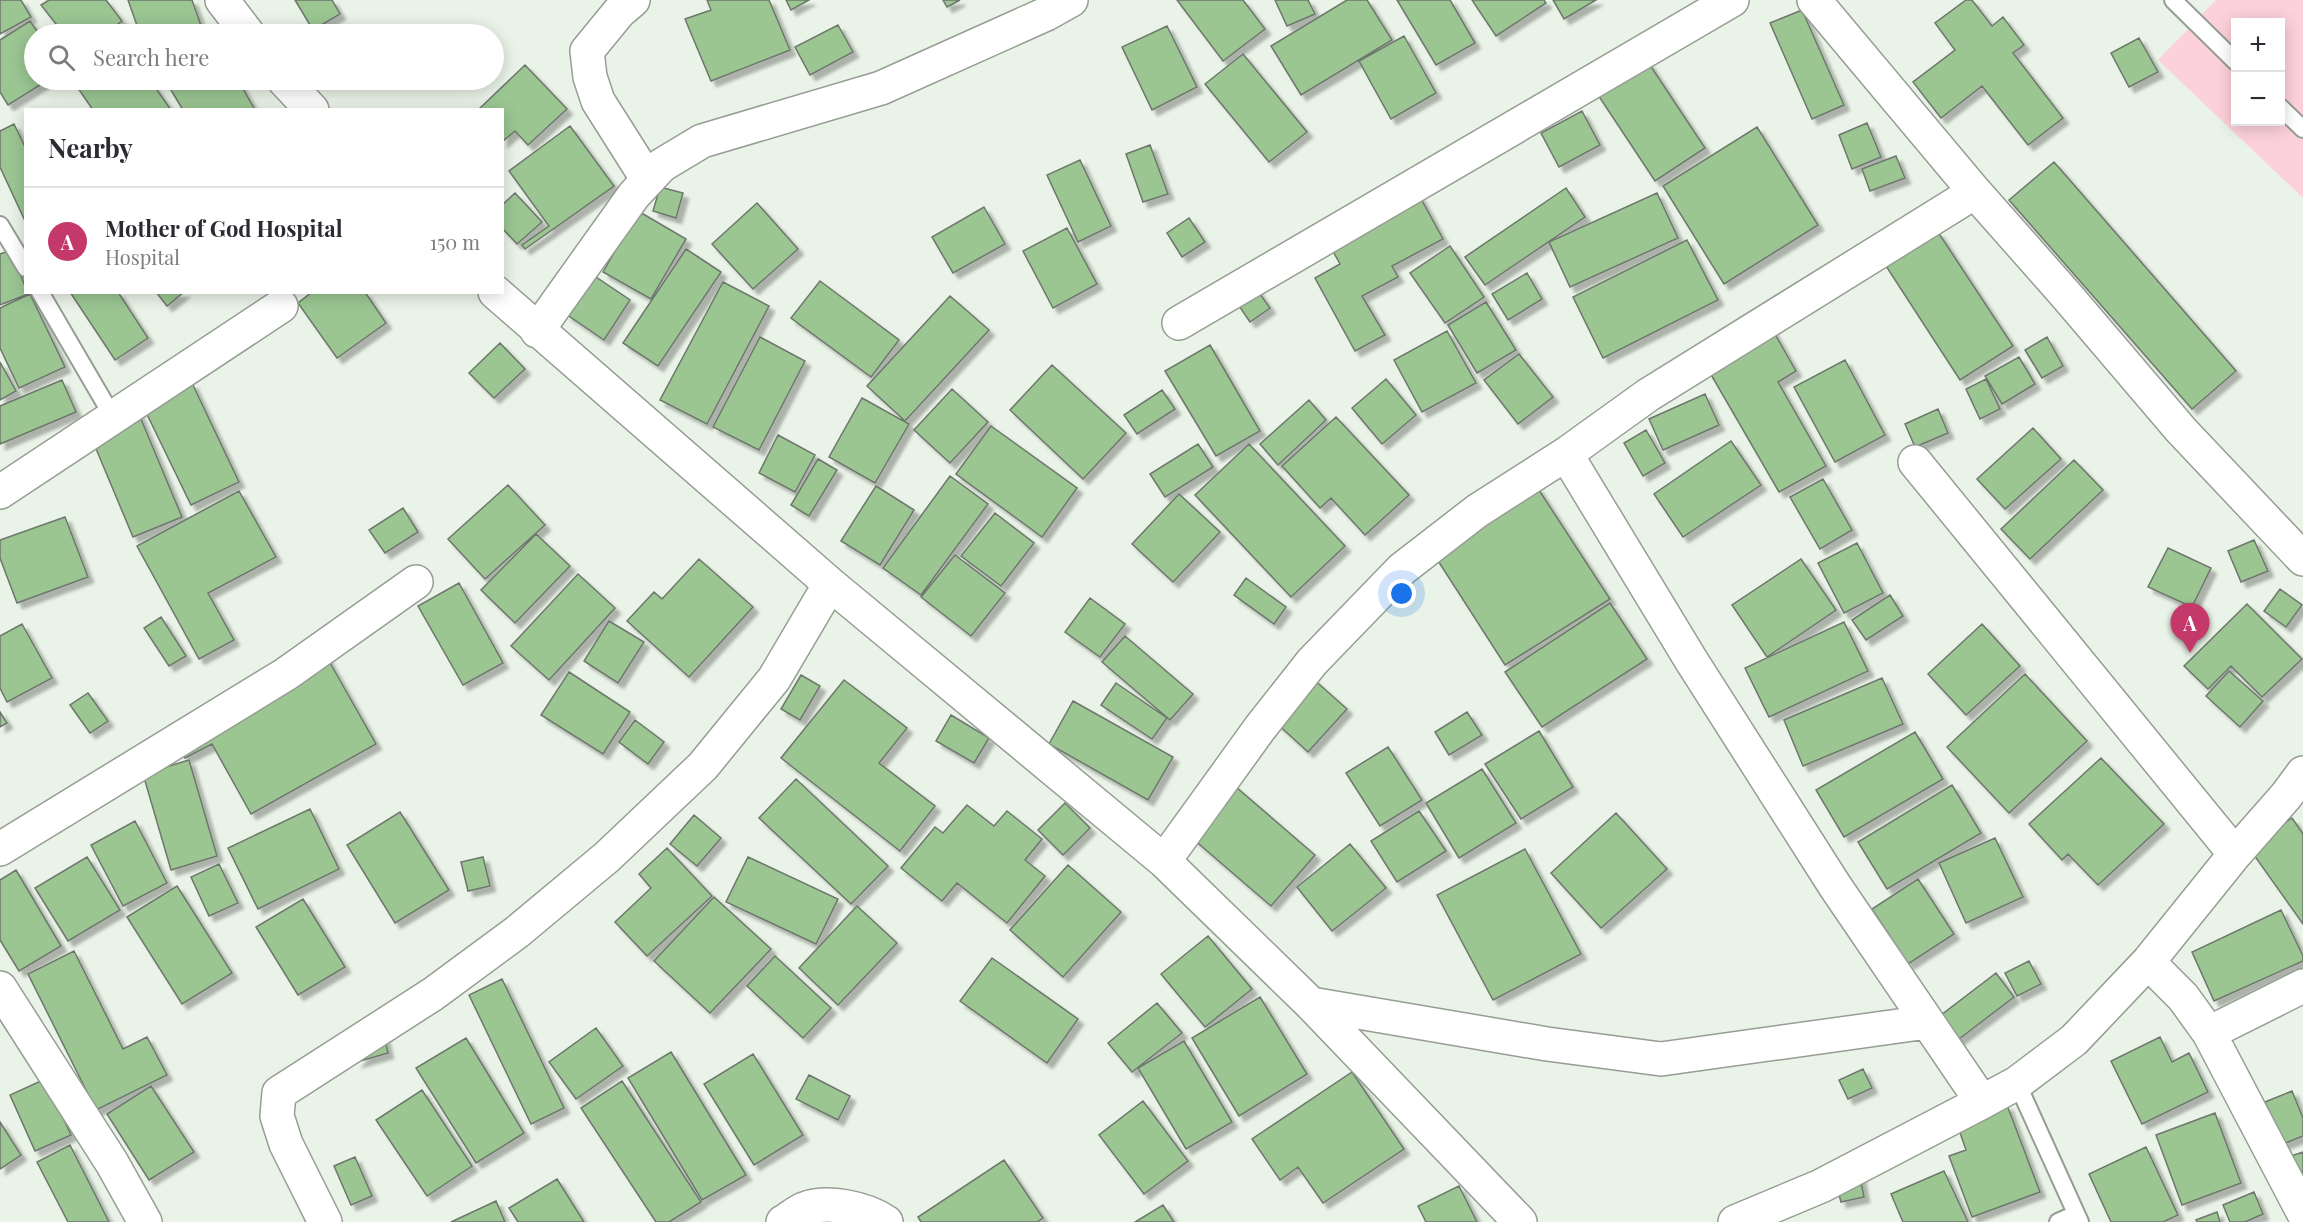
<!DOCTYPE html>
<html lang="en">
<head>
<meta charset="utf-8">
<style>
  :root { --surface:#fff; --page:#f7f7f7; --text:#2b2b33; --muted:#7c7c81; --line:#e1e1e2; --accent:#c4386a }
  body { margin:0; font-family:"Playfair Display",serif; background:var(--page); color:var(--text) }
  .controls { position:absolute; right:18px; top:18px; display:grid; overflow:hidden; border-radius:0px; box-shadow:0 3px 15px #0003 }
  .controls button { width:54px; height:54px; display:grid; place-items:center; padding:0; border:0; border-bottom:2px solid var(--line); background:var(--surface); color:var(--text); font:30px sans-serif }
  .you { position:absolute; left:1402px; top:594px; width:21px; height:21px; margin:-15px; border:4px solid #fff; border-radius:50%; background:#1a73e8; box-shadow:0 0 0 9px #1a73e833 }
  .badge { display:grid; place-items:center; width:39px; height:39px; border-radius:50%; background:var(--accent); color:#fff; font-size:20px; font-weight:700 }
  .pin { position:absolute; translate:-50% -50px; filter:drop-shadow(0 2px 3px #0008) }
  .pin::after { content:''; position:absolute; top:32px; width:21px; height:18px; background:inherit; clip-path:polygon(0 0,100% 0,50% 100%) }
  .list { margin:0; padding:0; list-style:none }
  h2 { display:flex; justify-content:space-between; align-items:center; height:78px; margin:0; padding:0 24px; font-size:26px }
  h2 small { font-size:20px; font-weight:400; color:var(--muted) }
  .list li { display:grid; grid-template-columns:39px 1fr auto; gap:18px; align-items:center; box-sizing:border-box; height:108px; padding:0 24px; border-top:2px solid var(--line) }
  .list b { display:block; font-size:22px; white-space:nowrap }
  .list p { margin:0; font-size:20px; white-space:nowrap; color:var(--muted) }
  .list em { font-size:20px; font-style:normal; color:var(--muted) }
  .icon { flex:none; width:33px; height:33px; fill:none; stroke:currentColor; stroke-width:2; stroke-linecap:round; stroke-linejoin:round }
  .map { position:relative; flex:none; width:2303px; height:1222px; overflow:hidden }
  .search { position:absolute; background:var(--surface); box-shadow:0 3px 15px #0003; left:24px; top:24px; width:480px; height:66px; display:flex; align-items:center; gap:15px; box-sizing:border-box; padding:0 21px; border-radius:33px; color:var(--muted); font-size:22px }
  .panel { position:absolute; background:var(--surface); box-shadow:0 3px 15px #0003; left:24px; top:108px; width:480px; height:186px; border-radius:0px }
  .map>svg:first-child { display:block }
  .green { fill:#fdd1db; fill-rule:evenodd }
  .building { fill:#9bc692; stroke:#6e776d; stroke-width:1.5; filter:url(#shadow) }
  .lines { fill:none; stroke-linecap:round; stroke-linejoin:round }
  .lane-casing { stroke:#969e94; stroke-width:20 }
  .street-casing { stroke:#969e94; stroke-width:36 }
  .lane { stroke:#fff; stroke-width:16 }
  .street { stroke:#fff; stroke-width:33 }
</style>
</head>
<body>
<div class="map">
<svg width="2303" height="1222" viewBox="0 0 2303 1222">
  <defs>
    <filter id="shadow"><feDropShadow dx="5.5" dy="5.5" stdDeviation="1.5" flood-color="#0004"/></filter>
  </defs>
  <rect width="100%" height="100%" fill="#eaf3e7"/>
  <path class="green" d="M2216,0H2303V198L2158,60ZM2236,22H2280V122H2236Z"/>
  <path class="building" d="M0,0H21L31,17L0,34Z
    M49,0H106L122,21L104,34H64L41,5Z
    M128,0H192L204,34H140Z
    M295,0H332L340,14L313,30Z
    M707,0H769L790,50L711,81L685,19L711,10Z
    M786,0H809L791,10Z
    M943,0H960L947,7Z
    M1177,0H1243L1265,29L1223,61Z
    M1275,0H1308L1315,14L1287,26Z
    M1347,0H1367L1392,40L1301,95L1271,46Z
    M1397,0H1450L1475,43L1436,65Z
    M1472,0H1544L1546,3L1496,36Z
    M1553,0H1596L1564,19Z
    M1966,0H1972L1992,26L2003,17L2024,45L2013,53L2063,118L2028,145L1982,86L1941,118L1913,82L1955,50L1935,23Z
    M1802,10L1844,105L1812,119L1770,23Z
    M30,21L39,34H34V80H48L8,105L0,92V40Z
    M838,25L853,52L810,75L795,47Z
    M1167,26L1197,87L1152,110L1122,47Z
    M1404,36L1436,93L1391,119L1359,61Z
    M2139,38L2158,72L2129,87L2111,53Z
    M1243,54L1307,132L1269,162L1205,84Z
    M1648,62L1705,148L1655,181L1598,95Z
    M525,65L567,109L528,145L515,131L502,142V110H478Z
    M76,80H150L171,110H93L73,81Z
    M165,80H238L255,110H183Z
    M1582,111L1600,145L1559,167L1541,133Z
    M1867,123L1881,157L1852,169L1839,135Z
    M14,124L26,149V223L0,167V131Z
    M570,126L614,186L525,249L522,245L549,226L509,171Z
    M1757,127L1818,225L1724,284L1663,186Z
    M1150,145L1168,194L1143,202L1126,154Z
    M1896,156L1905,178L1870,191L1862,169Z
    M1080,160L1111,226L1078,242L1047,175Z
    M2054,162L2236,371L2192,409L2009,200Z
    M660,187L683,193L676,218L653,211Z
    M1566,188L1585,217L1485,285L1465,257Z
    M515,193L542,222L517,244L502,228V205Z
    M1657,193L1678,238L1570,287L1549,242Z
    M1419,195L1443,239L1392,266L1398,277L1362,296L1385,335L1355,351L1315,278L1340,264L1329,244Z
    M757,203L798,249L753,289L712,244Z
    M984,207L1005,244L953,273L932,237Z
    M638,211L686,239L651,299L603,272Z
    M1189,218L1205,242L1182,257L1167,233Z
    M1067,228L1097,284L1053,308L1023,251Z
    M1938,232L2013,346L1960,380L1886,266Z
    M1687,240L1718,300L1603,358L1573,297Z
    M1450,246L1484,297L1445,323L1410,273Z
    M686,249L721,272L658,366L623,343Z
    M11,250L28,294L0,305V254Z
    M1527,273L1542,299L1508,320L1492,294Z
    M593,275L630,300L604,340L566,314Z
    M820,281L899,340L871,377L791,318Z
    M723,282L769,306L707,424L660,400Z
    M1253,284L1270,308L1250,322L1233,297Z
    M70,292H118L148,338L115,360Z
    M156,292H184L167,306Z
    M312,292H365L386,323L337,358L298,303Z
    M30,294L65,367L19,388L0,348V308Z
    M950,296L989,330L905,421L867,386Z
    M1486,302L1516,350L1477,373L1448,325Z
    M1772,329L1796,371L1778,382L1826,466L1779,492L1706,366Z
    M1447,331L1476,383L1422,412L1394,360Z
    M760,337L805,361L759,450L713,427Z
    M2047,337L2063,366L2042,378L2025,350Z
    M500,343L525,369L494,398L469,373Z
    M1210,345L1260,431L1216,456L1165,371Z
    M1519,354L1553,397L1518,424L1484,380Z
    M2019,357L2035,384L2002,404L1985,376Z
    M1845,360L1885,435L1835,462L1794,387Z
    M0,362L16,391L0,400Z
    M1052,365L1126,433L1083,479L1010,410Z
    M1386,379L1416,415L1382,444L1352,408Z
    M1986,379L2000,409L1980,419L1966,389Z
    M62,380L76,412L0,444V406Z
    M192,383L239,482L191,505L143,406Z
    M952,389L988,422L950,463L914,430Z
    M1162,390L1175,409L1137,434L1124,415Z
    M1705,394L1719,425L1663,450L1649,419Z
    M862,398L909,424L875,483L829,457Z
    M1309,400L1326,420L1278,465L1260,444Z
    M1938,409L1948,433L1915,447L1905,424Z
    M138,412L182,517L133,537L89,432Z
    M1336,417L1409,495L1365,535L1331,498L1320,508L1282,466Z
    M991,426L1077,488L1042,537L956,474Z
    M2033,428L2061,459L2005,509L1977,479Z
    M1646,430L1665,463L1643,476L1624,443Z
    M778,435L815,455L795,492L759,473Z
    M1731,441L1761,485L1683,537L1654,494Z
    M1198,444L1213,467L1165,497L1150,474Z
    M1249,444L1345,546L1291,597L1195,495Z
    M818,459L837,470L809,516L791,505Z
    M2074,460L2103,490L2030,559L2001,529Z
    M950,476L988,504L921,595L883,568Z
    M1823,479L1852,530L1820,549L1790,497Z
    M508,485L545,525L485,579L448,539Z
    M876,486L914,510L880,565L841,541Z
    M1537,487L1610,599L1505,665L1433,553Z
    M239,491L276,557L208,593L234,640L199,659L137,546Z
    M1179,494L1220,532L1173,582L1132,544Z
    M403,508L418,532L385,553L369,530Z
    M995,513L1034,543L1001,586L961,556Z
    M65,517L88,577L17,603L0,558V540Z
    M536,534L570,566L515,623L481,590Z
    M2254,540L2268,571L2241,582L2228,551Z
    M1857,543L1883,593L1844,613L1818,563Z
    M2168,548L2211,568L2192,607L2148,587Z
    M955,555L1005,593L971,636L921,597Z
    M699,559L753,607L689,677L627,621L654,592L662,599Z
    M1801,559L1836,610L1767,657L1732,605Z
    M578,574L615,608L549,680L511,646Z
    M1246,578L1286,607L1274,624L1234,595Z
    M459,583L503,663L463,685L418,606Z
    M2280,589L2302,605L2286,627L2264,611Z
    M1890,595L1903,616L1866,640L1852,620Z
    M1090,598L1125,624L1100,657L1065,632Z
    M1610,603L1647,659L1542,727L1505,672Z
    M2247,604L2302,659L2262,697L2231,666L2208,689L2184,666Z
    M161,617L186,656L169,666L144,628Z
    M609,621L644,642L618,683L584,661Z
    M1844,622L1868,671L1769,717L1745,668Z
    M22,624L52,678L7,702L0,688V636Z
    M1982,624L2020,666L1966,715L1928,674Z
    M1125,636L1193,694L1170,720L1102,662Z
    M325,654L376,744L251,814L212,744L185,758L173,739Z
    M2229,671L2263,701L2240,727L2206,696Z
    M569,672L630,712L603,754L541,715Z
    M2025,674L2087,741L2009,813L1947,747Z
    M801,675L820,686L800,720L781,709Z
    M1311,677L1347,709L1308,752L1273,720Z
    M1882,678L1903,724L1803,766L1784,720Z
    M844,680L907,728L879,763L935,806L900,851L781,758Z
    M1116,683L1167,718L1152,739L1101,705Z
    M88,693L108,721L90,733L70,705Z
    M1073,701L1173,757L1148,800L1049,744Z
    M0,712L7,723L0,727Z
    M1467,712L1482,735L1449,755L1435,732Z
    M951,715L989,738L974,763L936,741Z
    M635,720L664,742L648,764L619,742Z
    M1539,731L1573,787L1521,819L1485,764Z
    M1915,732L1943,779L1844,837L1816,790Z
    M1388,747L1422,800L1380,826L1346,773Z
    M2101,758L2164,824L2098,885L2068,854L2062,860L2029,824Z
    M189,760L217,856L171,870L143,774Z
    M1482,769L1516,823L1459,858L1426,803Z
    M796,779L888,866L851,904L759,818Z
    M1229,781L1315,855L1271,906L1185,832Z
    M1952,785L1981,833L1887,889L1858,842Z
    M1065,803L1090,828L1063,855L1038,830Z
    M967,805L994,826L1007,811L1042,839L1025,860L1045,876L1007,923L957,883L942,901L901,868L935,827L943,833Z
    M310,809L339,869L258,909L228,848Z
    M1419,811L1446,851L1397,882L1371,841Z
    M400,812L449,890L395,923L347,845Z
    M1616,813L1667,869L1601,928L1551,873Z
    M694,815L721,838L697,866L670,844Z
    M2292,818L2303,834V924L2249,848Z
    M135,821L167,883L123,906L91,845Z
    M1995,838L2023,897L1966,923L1939,863Z
    M1350,844L1386,888L1332,931L1297,887Z
    M667,848L712,896L647,956L615,922L651,888L639,874Z
    M1525,849L1581,954L1493,1000L1437,895Z
    M87,857L120,910L68,941L35,888Z
    M483,857L490,886L468,891L461,862Z
    M748,857L838,899L816,944L726,902Z
    M219,864L238,903L209,916L191,877Z
    M1068,865L1121,912L1063,977L1010,930Z
    M16,870L61,946L19,971L0,940V880Z
    M1918,879L1954,934L1908,964L1872,909Z
    M177,886L232,973L182,1004L127,917Z
    M714,897L771,949L710,1013L654,961Z
    M303,899L345,967L298,995L256,927Z
    M857,906L897,943L838,1005L799,968Z
    M2281,910L2303,956V961L2214,1001L2192,952Z
    M1208,936L1252,989L1205,1027L1161,974Z
    M74,951L123,1049L147,1037L167,1075L96,1110L28,974Z
    M775,956L831,1008L803,1038L747,986Z
    M992,958L1078,1019L1047,1063L960,1001Z
    M2029,961L2041,984L2017,996L2005,973Z
    M1996,973L2014,997L1946,1049L1928,1025Z
    M502,979L564,1108L531,1124L469,995Z
    M1260,997L1307,1074L1239,1116L1192,1038Z
    M1157,1003L1182,1033L1132,1072L1108,1043Z
    M596,1028L623,1066L576,1099L549,1062Z
    M382,1029L388,1053L357,1062Z
    M2160,1037L2172,1062L2189,1053L2208,1092L2142,1124L2111,1061Z
    M466,1038L524,1133L476,1163L416,1068Z
    M1184,1041L1232,1122L1186,1149L1138,1068Z
    M671,1052L746,1175L702,1200L628,1078Z
    M753,1054L803,1135L754,1165L704,1084Z
    M1863,1069L1872,1088L1848,1099L1839,1080Z
    M1352,1072L1404,1149L1323,1203L1298,1167L1280,1180L1252,1139Z
    M809,1075L850,1096L838,1120L796,1099Z
    M45,1079L71,1135L35,1151L10,1095Z
    M622,1081L701,1202L669,1222H656L581,1108Z
    M151,1086L194,1152L149,1180L107,1114Z
    M422,1090L472,1166L427,1196L376,1120Z
    M2292,1091L2303,1118V1136L2283,1144L2265,1102Z
    M1143,1101L1188,1161L1144,1194L1099,1135Z
    M2007,1105L2040,1192L1972,1217L1949,1156L1966,1150L1957,1124Z
    M2215,1113L2241,1183L2182,1205L2156,1135Z
    M0,1122L21,1155L0,1169Z
    M70,1145L109,1222H68L37,1162Z
    M2146,1147L2178,1215L2163,1222H2111L2089,1174Z
    M2303,1152V1186L2291,1156Z
    M355,1157L372,1196L351,1205L334,1166Z
    M1004,1160L1043,1218L1037,1222H921L918,1217Z
    M1858,1166L1864,1197L1841,1202L1833,1172Z
    M1944,1171L1968,1222H1903L1891,1194Z
    M557,1179L584,1222H518L509,1208Z
    M1459,1186L1477,1222H1426L1418,1206Z
    M2254,1192L2263,1214L2245,1222H2230L2223,1205Z
    M496,1201L505,1222H451Z
    M1163,1205L1174,1222H1135Z
    M2217,1212L2220,1222H2197L2196,1220Z"/>
  <g class="lines">
    <g class="lane-casing">
      <path id="lane" d="M2173,0L2236,62
        M2280,107L2303,129
        M0,225L26,268
        M40,292L113,417
        M2017,1083L2080,1222
        M2058,1222L2076,1214"/>
    </g>
    <g class="street-casing">
      <path id="street" d="M222,0L248,34
        M633,0L619,12L587,51L590,77L598,101L648,180
        M1814,0L1975,192L2066,295L2181,430L2303,559
        M284,80L312,110
        M495,292L830,584L1164,861L1311,1004L1520,1222
        M1179,323L1732,0
        M537,331L634,195L662,165L702,141L881,88L1046,14L1071,0
        M1566,454L1691,660L1835,886L1982,1102
        M1915,462L2235,854
        M0,492L281,306
        M0,849L286,674L416,582
        M1164,861L1260,728L1312,662L1402,569L1477,511L1566,454L1648,395L1975,192
        M2148,962L2183,997L2209,1033L2303,1212
        M0,988L112,1163L145,1222
        M1311,1004L1547,1044L1661,1059L1927,1022
        M2209,1033L2303,986
        M325,1222L286,1144L277,1116L279,1093L433,994L517,932L607,857L703,766L774,679L830,584
        M783,1222C790,1218 797,1212 804,1209C827,1200 866,1208 886,1222
        M1735,1222L1821,1186L1982,1102L2017,1083L2074,1040L2148,962L2235,854L2286,796L2303,773"/>
    </g>
    <use href="#lane" class="lane"/>
    <use href="#street" class="street"/>
  </g>
</svg>
<div class="controls">
<button>+</button>
<button>−</button>
</div>
<div class="you"></div>
<div class="pin badge" style="left:2190px;top:653px">A</div>
<div class="search"><svg class="icon" aria-label="search" viewBox="0 0 24 24"><circle cx="10" cy="10" r="6"/><path d="M15 15l6 6"/></svg>Search here</div>
<section class="panel">
<h2>Nearby<small></small></h2>
<ul class="list">
<li><span class="badge">A</span><div><b>Mother of God Hospital</b><p>Hospital</p></div><em>150 m</em></li>
</ul>
</section>
</div>
</body>
</html>
